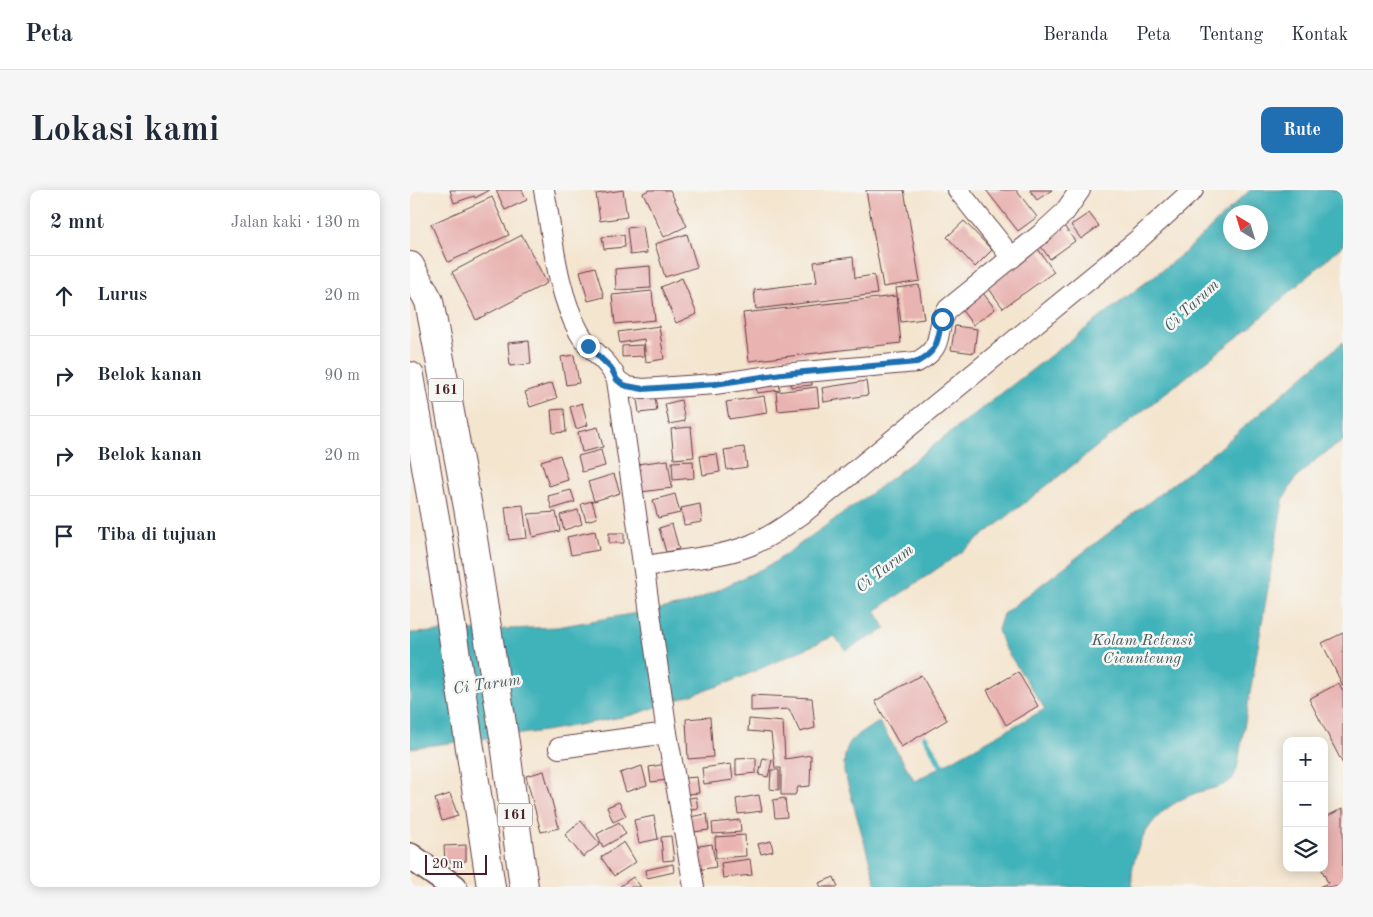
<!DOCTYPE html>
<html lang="id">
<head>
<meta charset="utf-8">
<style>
  :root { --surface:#fff; --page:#f6f6f7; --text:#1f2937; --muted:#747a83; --line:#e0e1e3; --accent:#1f6fb2 }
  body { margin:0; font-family:"Old Standard TT",serif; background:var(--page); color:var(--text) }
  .controls { position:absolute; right:15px; bottom:15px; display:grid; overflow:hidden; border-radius:10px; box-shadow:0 2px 12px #0003 }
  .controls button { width:45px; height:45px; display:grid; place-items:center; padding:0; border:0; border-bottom:1px solid var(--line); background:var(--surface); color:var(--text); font:25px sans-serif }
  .compass { position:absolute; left:813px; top:15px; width:45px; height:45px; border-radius:50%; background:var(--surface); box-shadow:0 2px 12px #0003; rotate:322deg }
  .scale { position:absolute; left:15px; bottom:12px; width:62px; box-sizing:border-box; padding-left:5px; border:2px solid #4a1f2b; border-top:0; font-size:14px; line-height:18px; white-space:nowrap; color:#4a1f2b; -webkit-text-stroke:4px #f6f6f2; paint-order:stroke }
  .stop { position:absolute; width:15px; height:15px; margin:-11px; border:4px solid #1f6fb2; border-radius:50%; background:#fff }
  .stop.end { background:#1f6fb2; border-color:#fff; box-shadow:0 1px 5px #0008 }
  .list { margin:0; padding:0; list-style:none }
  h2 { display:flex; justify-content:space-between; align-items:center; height:65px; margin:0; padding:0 20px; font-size:21px }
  h2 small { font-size:16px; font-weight:400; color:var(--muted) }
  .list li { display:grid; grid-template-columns:32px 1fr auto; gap:15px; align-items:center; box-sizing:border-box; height:80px; padding:0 20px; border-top:1px solid var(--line) }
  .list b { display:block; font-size:19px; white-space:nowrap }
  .list em { font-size:16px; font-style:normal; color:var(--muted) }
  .icon { flex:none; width:28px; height:28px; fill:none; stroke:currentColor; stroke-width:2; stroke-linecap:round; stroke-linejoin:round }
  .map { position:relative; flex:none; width:933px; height:697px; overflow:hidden; border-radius:10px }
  header { display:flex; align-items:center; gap:30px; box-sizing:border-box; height:70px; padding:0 25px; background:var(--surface); border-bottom:1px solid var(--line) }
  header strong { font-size:24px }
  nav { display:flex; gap:28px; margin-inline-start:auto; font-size:18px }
  .intro { display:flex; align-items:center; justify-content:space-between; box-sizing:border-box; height:120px; padding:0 30px }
  h1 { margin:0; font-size:35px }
  .button { padding:12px 22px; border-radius:10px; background:var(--accent); color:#fff; font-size:18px; font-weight:700 }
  main { display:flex; gap:30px; padding:0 30px }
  aside { flex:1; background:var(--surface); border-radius:10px; box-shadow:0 2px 12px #0003 }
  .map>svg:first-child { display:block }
  .water { fill:#41b2ba; stroke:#466872; fill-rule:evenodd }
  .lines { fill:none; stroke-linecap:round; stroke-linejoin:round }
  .stream { stroke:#41b2ba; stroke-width:6 }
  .building { fill:#e8b3b1 }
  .minor-casing { stroke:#643d44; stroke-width:22 }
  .tertiary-casing { stroke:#643d44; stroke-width:28 }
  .primary-casing { stroke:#643d44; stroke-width:30 }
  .minor { stroke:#fff; stroke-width:20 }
  .tertiary { stroke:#fff; stroke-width:25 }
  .primary { stroke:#fff; stroke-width:28 }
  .route { stroke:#1f6fb2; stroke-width:6 }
  .labels { text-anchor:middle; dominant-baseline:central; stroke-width:5; stroke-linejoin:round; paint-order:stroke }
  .shield { fill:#f6f6f2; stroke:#7e6067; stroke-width:1 }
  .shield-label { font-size:14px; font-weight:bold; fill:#4a1f2b }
  .water-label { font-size:16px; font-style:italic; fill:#465a64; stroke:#f6f6f2 }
</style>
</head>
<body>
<header>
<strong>Peta</strong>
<nav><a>Beranda</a><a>Peta</a><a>Tentang</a><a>Kontak</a></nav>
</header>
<div class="intro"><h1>Lokasi kami</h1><a class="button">Rute</a></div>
<main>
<aside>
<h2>2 mnt<small>Jalan kaki · 130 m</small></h2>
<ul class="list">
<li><svg class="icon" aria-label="ahead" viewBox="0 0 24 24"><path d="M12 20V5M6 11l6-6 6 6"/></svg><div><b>Lurus</b></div><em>20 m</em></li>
<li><svg class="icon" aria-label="right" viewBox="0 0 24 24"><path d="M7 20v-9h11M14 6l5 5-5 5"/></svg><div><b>Belok kanan</b></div><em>90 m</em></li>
<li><svg class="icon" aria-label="right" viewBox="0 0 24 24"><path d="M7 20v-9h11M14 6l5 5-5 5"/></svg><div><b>Belok kanan</b></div><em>20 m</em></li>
<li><svg class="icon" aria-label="arrive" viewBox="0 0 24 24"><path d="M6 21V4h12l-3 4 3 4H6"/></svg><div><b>Tiba di tujuan</b></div></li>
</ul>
</aside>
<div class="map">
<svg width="933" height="697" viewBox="0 0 933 697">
  <rect width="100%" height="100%" fill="#f6f6f2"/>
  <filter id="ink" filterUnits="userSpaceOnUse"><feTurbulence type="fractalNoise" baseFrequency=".02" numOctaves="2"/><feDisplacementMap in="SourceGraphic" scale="10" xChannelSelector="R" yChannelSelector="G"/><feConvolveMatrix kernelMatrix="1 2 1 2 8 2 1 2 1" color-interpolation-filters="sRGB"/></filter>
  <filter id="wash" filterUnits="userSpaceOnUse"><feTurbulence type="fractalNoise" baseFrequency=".0096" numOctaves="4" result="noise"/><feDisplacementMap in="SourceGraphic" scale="20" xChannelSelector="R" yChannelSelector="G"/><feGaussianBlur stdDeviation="1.12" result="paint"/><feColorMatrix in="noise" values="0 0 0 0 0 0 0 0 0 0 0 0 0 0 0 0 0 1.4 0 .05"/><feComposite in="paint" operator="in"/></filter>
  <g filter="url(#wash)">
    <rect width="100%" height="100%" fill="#f4e5cf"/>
    <path class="water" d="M840,0H933V55L839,138L549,364L465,421L476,439L436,460L424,446L320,492L223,525L135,541L0,558V443L147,437L278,414L362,374L467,299L774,63ZM821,22H851V52H821Z
      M933,152V251L909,267L885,289L873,310L827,579C825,582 824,587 822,589C813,598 797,599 786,603C759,613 740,629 729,656C724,669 720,683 723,697H467L434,581C434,548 443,548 469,532L505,591L635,519L593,455L588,440L593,424L807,260Z"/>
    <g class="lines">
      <path class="stream" d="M515,547L532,576"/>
    </g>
    <g id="blocks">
      <path class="building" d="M40,0H80L65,8L64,6L44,13Z
        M86,0H112L117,10L95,20Z
        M213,0L217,27L190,31L186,4Z
        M239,0H260L277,36L254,47L233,3Z
        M456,0H494L510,91L473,97Z
        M576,0H606L627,27L608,41Z
        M620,0H642L627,10Z
        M82,7L99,45L38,72L21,34Z
        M679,23L689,36L671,49L661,35Z
        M554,31L582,60L565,77L537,47Z
        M651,32L665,51L640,69L627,51Z
        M233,36L237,63L220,65L217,38Z
        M277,44L287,77L255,87L245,54Z
        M112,45L137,93L66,130L42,82Z
        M214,45L215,57L194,59L192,47Z
        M626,56L644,82L593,118L574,92Z
        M443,67L445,88L464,85L467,104L346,119L344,100L407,92L404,72Z
        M240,76L241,98L206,100L205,79Z
        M185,77L194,107L178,111L170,81Z
        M272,88L287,124L266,133L251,97Z
        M509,95L514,129L491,132L486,98Z
        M570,99L585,119L563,135L548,115Z
        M242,101L245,130L205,134L202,105Z
        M486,106L491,153L339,171L333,123Z
        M249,136L254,169L236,172L234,149L210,153L208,142Z
        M545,136L567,139L564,163L541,160Z
        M119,151L121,174L100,176L98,153Z
        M233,155L234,166L212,167V156Z
        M164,165L169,193L156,195L151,167Z
        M401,184L402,195L381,197L380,186Z
        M368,186L370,200L347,203L345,189Z
        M456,191L458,205L414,212L412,198Z
        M142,193L147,208L120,217L115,202Z
        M407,197L409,217L368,221L366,202Z
        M244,200L247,221L229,223L226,202Z
        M354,206L357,223L319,229L316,212Z
        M271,210L275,231L259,234L255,214Z
        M172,213L178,235L166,239L160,217Z
        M154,219L156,242L143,243L141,220Z
        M188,237L193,257L172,262L168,242Z
        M281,237L284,267L264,269L261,239Z
        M334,257L337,277L317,280L314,260Z
        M191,260L195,276L172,282L168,266Z
        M307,264L310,282L293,285L290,266Z
        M150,265L158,290L139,296L131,271Z
        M258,270L262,298L231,302L227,274Z
        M283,271L284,288L263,290L262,272Z
        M204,284L210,303L184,311L178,292Z
        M161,300L165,312L142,319L138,306Z
        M265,304L270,323L248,328L243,310Z
        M182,311L187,328L176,331L171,314Z
        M290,314L292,332L274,335L271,318Z
        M113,315L117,348L99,350L95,317Z
        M168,320L172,334L154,340L150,325Z
        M146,322L150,341L123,347L118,324Z
        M262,334L269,359L256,362L249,338Z
        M185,341L189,360L161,365L157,347Z
        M199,343H214V353H199Z
        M933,443V496L912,453Z
        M608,482L628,516L596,535L577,500Z
        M511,485L537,530L491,557L465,511Z
        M929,493L933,501V574L899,509Z
        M341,505L402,508L405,538L390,542L379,519L341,521Z
        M300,527L303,567L278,569L276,529Z
        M339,529L373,532L375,569L401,565L400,596L388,597L385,605H371V578H365L361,543L338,541Z
        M346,568V583L326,585V569Z
        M353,568L362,570L358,587L349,585Z
        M256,574L258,590L241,592L239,577Z
        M321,574L323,590L294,594L292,578Z
        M232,576L237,595L216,602L210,583Z
        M361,580H369V600L360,599Z
        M134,581L149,638L131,642L116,586Z
        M287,587L289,603L277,604L275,588Z
        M40,604L48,626L32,631L25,609Z
        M349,605L352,621L328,624L326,609Z
        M286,607L288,619L275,621L274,609Z
        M375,608L377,627L365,628L363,610Z
        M209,612L216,626L203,632L197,617Z
        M933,618V697H909L918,693L911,678H914V628Z
        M297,624L299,640L275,643L273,628Z
        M244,626L248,649L229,653L224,630Z
        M330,630L331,642L303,644L302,633Z
        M171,631L190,654L173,667L155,645Z
        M209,632L216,644L193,657L187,644Z
        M335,645L336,666L306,668L305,647Z
        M261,646L264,670L253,671L251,647Z
        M361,651L363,661L351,664L348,654Z
        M214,652L226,672L204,686L191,667Z
        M302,654L306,677L287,680L283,657Z
        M56,655V671L35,672L34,656Z
        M340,669L342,685L313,688L311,673Z
        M263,674L264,682L237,688L236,680Z
        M223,687L231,697H209Z
        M424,687L428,697H411L409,693Z"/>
    </g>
  </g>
  <g filter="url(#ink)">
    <use href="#blocks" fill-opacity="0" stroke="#643d44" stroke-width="1"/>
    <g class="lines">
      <g class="minor-casing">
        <path id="minor" d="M134,0C143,48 146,99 169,142C180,162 198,169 207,190L257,543L284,697
          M548,0L602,68
          M207,190L217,197L233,199L305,194L372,184L507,172C538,155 522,142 538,119L631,44L654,23L670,0
          M234,377C268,369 310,368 341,355C360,347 375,336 392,324L730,48L783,0
          M149,558L257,543"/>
      </g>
      <g class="tertiary-casing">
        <path id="tertiary" d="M0,666L44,697"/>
      </g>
      <g class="primary-casing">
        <path id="primary" d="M0,76L19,111L59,323L95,553L114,697
          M0,186L26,334L81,697"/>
      </g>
      <use href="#minor" class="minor"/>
      <use href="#tertiary" class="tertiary"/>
      <use href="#primary" class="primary"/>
    </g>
  </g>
  <g class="lines" filter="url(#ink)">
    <path class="route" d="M178,156L201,178L207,190L212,194L217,196L233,199L305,194L372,184L507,172C529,160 527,152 532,129"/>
  </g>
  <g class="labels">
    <g class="shield">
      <rect x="18.5" y="188.5" width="35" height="23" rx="4"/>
      <rect x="87.5" y="613.5" width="35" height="23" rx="4"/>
    </g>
    <g class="shield-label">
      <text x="36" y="200">161</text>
      <text x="105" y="625">161</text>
    </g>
    <g class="water-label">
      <text transform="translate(782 116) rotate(-43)">Ci Tarum</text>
      <text transform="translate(475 379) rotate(-38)">Ci Tarum</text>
      <text x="732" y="451">Kolam Retensi<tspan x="732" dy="18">Cieunteung</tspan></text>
      <text transform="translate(77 495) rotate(-8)">Ci Tarum</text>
    </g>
  </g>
</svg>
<div class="controls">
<button>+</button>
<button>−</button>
<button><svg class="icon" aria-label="layers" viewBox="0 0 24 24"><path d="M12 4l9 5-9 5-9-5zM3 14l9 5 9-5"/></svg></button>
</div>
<svg class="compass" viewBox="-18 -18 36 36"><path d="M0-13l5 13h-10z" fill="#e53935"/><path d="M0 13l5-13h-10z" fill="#747a83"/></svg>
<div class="scale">20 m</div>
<div class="stop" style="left:532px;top:129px"></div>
<div class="stop end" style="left:178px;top:156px"></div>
</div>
</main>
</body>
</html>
